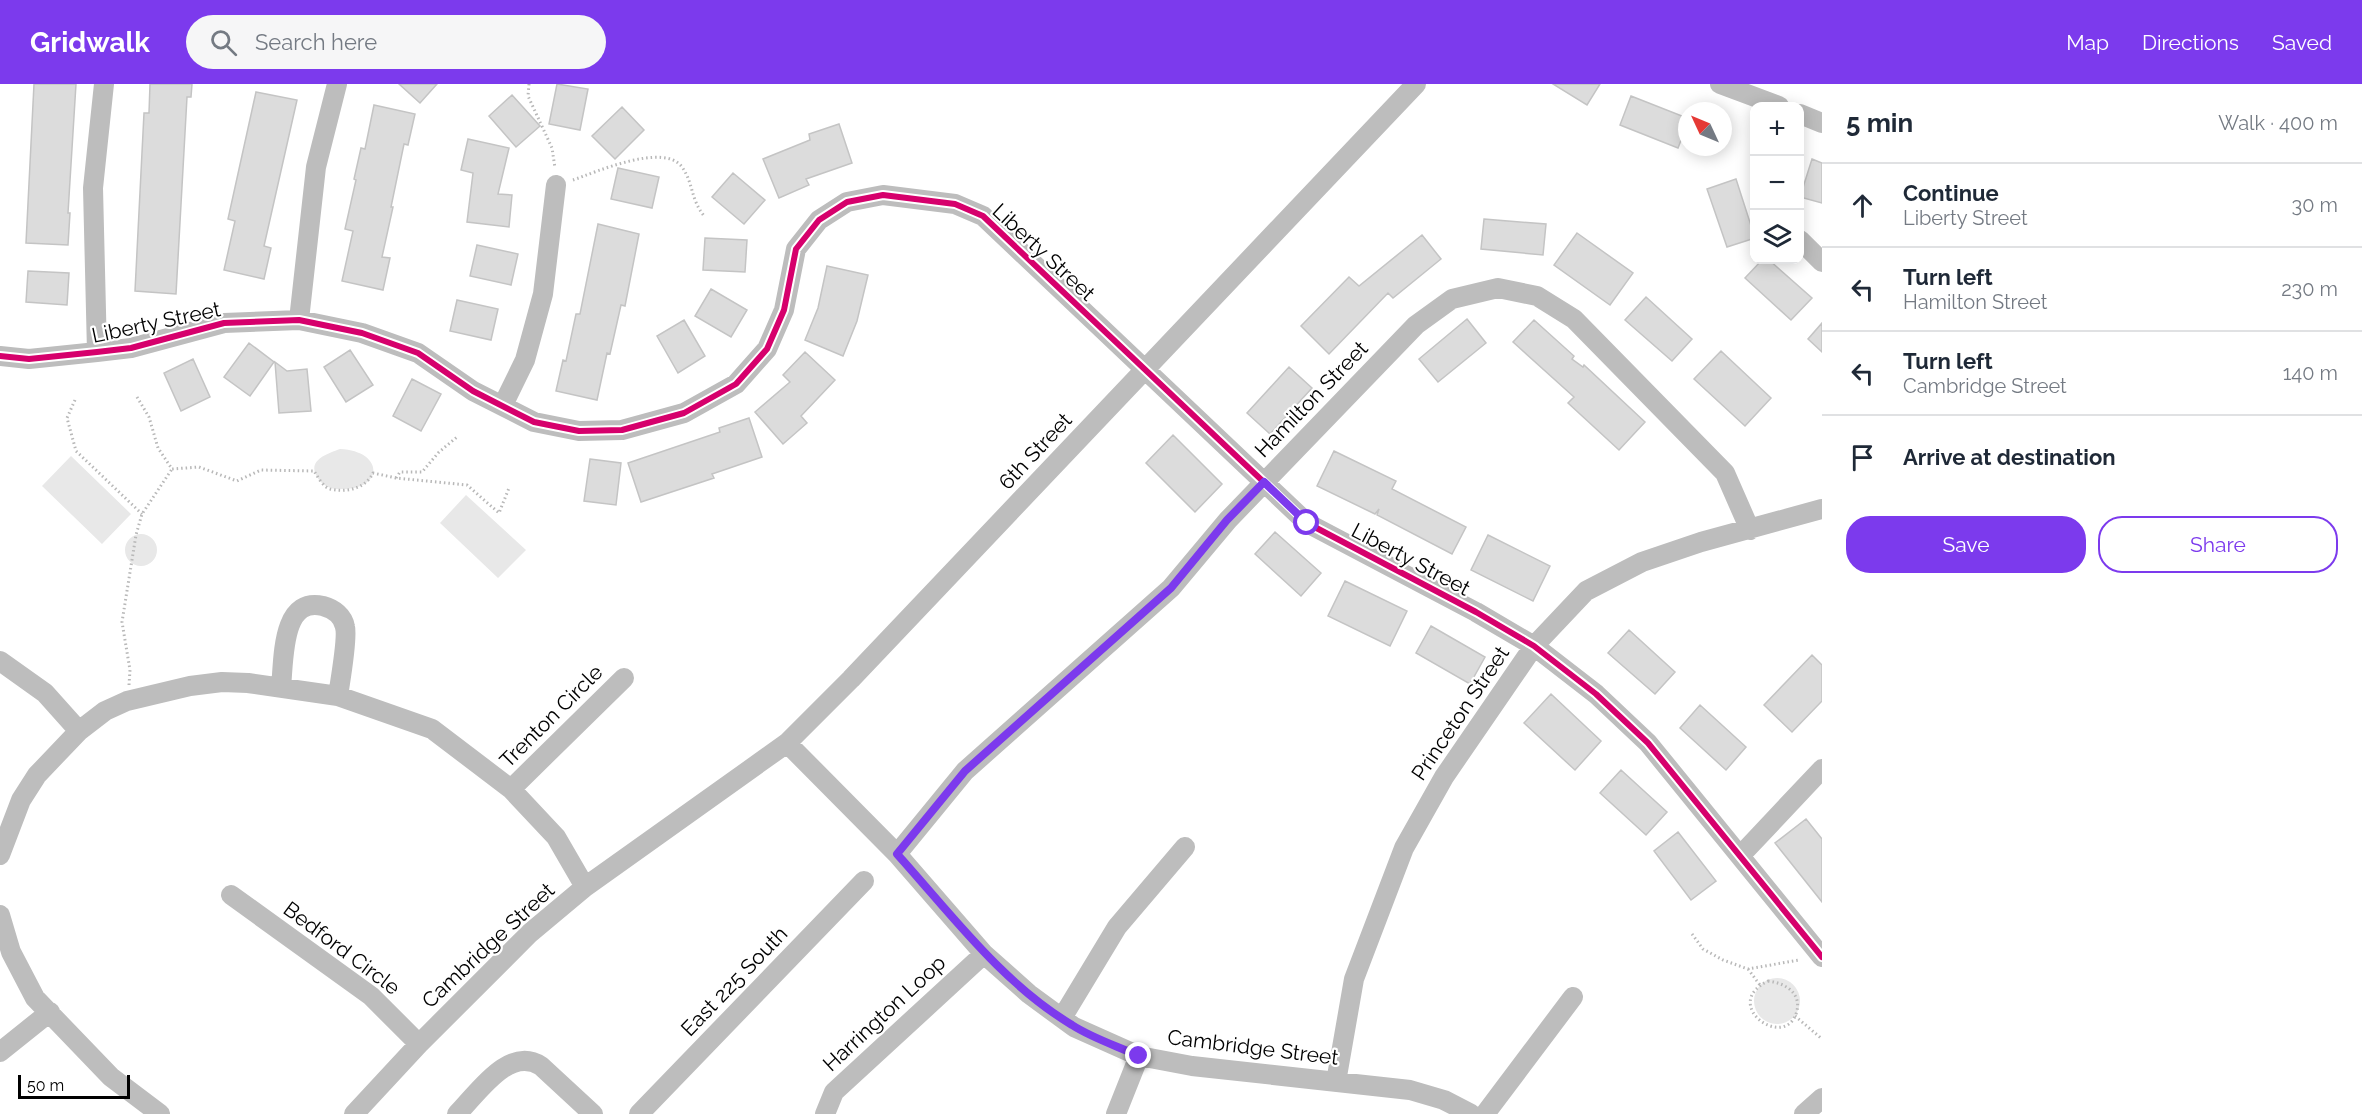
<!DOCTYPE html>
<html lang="en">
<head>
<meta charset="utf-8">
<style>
  :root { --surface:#fff; --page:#f6f6f7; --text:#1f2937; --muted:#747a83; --line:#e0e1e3; --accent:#7c3aed }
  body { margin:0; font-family:Raleway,sans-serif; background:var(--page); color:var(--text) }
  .controls { position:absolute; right:18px; top:18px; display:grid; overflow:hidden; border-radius:12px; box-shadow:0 3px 15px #0003 }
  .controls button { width:54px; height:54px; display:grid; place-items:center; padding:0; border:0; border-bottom:2px solid var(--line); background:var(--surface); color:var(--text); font:30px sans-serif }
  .compass { position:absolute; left:1678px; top:18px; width:54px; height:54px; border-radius:50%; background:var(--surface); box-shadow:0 3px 15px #0003; rotate:314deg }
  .scale { position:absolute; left:18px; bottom:15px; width:112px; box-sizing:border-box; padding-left:6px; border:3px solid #000; border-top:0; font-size:16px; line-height:21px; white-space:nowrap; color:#000; -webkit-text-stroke:4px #fff; paint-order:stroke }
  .stop { position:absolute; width:18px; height:18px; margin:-14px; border:4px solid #7c3aed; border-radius:50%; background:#fff }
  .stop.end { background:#7c3aed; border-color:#fff; box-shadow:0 2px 6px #0008 }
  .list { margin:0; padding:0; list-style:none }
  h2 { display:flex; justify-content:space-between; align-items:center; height:78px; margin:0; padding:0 24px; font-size:26px }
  h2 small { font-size:20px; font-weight:400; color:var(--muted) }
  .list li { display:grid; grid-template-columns:39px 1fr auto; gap:18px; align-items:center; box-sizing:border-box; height:84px; padding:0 24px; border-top:2px solid var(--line) }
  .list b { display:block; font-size:22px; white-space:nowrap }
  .list p { margin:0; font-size:20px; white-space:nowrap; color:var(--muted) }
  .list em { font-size:20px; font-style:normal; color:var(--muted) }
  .actions { display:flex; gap:12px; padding:18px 24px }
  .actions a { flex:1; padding:14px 0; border:2px solid var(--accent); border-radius:24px; text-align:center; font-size:21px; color:var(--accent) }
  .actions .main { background:var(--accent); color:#fff }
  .icon { flex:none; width:33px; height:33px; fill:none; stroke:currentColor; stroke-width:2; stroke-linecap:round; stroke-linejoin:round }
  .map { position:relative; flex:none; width:1822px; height:1030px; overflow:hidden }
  header { display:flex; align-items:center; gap:36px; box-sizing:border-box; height:84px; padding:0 30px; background:var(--accent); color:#fff }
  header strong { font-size:28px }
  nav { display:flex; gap:33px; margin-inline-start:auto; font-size:21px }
  .search { width:420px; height:54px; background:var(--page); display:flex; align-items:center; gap:15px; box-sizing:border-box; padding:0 21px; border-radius:33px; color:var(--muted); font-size:22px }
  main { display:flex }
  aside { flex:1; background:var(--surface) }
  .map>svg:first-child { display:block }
  .green { fill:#e8e8e8 }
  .building { fill:#dcdcdc; stroke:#c4c4c4; stroke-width:1.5 }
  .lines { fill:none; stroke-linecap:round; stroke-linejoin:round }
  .path { stroke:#b8b8b8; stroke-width:3; stroke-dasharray:1.5 3; stroke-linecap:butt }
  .minor { stroke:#bdbdbd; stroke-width:20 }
  .cycleway-casing { stroke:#fff; stroke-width:10 }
  .cycleway { stroke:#d6006c; stroke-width:6 }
  .route { stroke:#7c3aed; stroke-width:8 }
  .labels { text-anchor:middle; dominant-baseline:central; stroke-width:4.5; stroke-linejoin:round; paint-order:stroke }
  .street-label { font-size:21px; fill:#000; stroke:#fff }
</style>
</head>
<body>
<header>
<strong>Gridwalk</strong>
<div class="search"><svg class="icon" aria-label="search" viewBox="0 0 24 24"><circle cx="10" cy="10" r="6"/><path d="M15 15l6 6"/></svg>Search here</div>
<nav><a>Map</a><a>Directions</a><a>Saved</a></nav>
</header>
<main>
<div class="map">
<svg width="1822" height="1030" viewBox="0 0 1822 1030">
  <rect width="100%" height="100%" fill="#fff"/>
  <path class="green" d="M340,365C384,367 384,405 343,405C334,405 329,405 322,399C303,379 323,371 340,365Z
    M71,372L131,430L102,460L42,402Z
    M466,411L526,466L498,494L440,439Z
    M125 466a16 16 0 1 1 32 0a16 16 0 1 1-32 0Z
    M1754 917a23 23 0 1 1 46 0a23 23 0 1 1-46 0Z"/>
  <path class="building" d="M34,0H76L68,129H70L68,161L26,159Z
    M150,0H192L191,13H187L176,210L135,207L144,29H149Z
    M399,0H437L420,19Z
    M557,0L588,5L580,46L549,40Z
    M1553,0H1600L1587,21Z
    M256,8L297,16L264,162L271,164L264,195L224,186L235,137L228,135Z
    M512,11L540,42L516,63L489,32Z
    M1631,12L1687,34V41L1678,64L1620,41Z
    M374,21L415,30L408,61L404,60L391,123H393L382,173L390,174L383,206L342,197L353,147L345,145L356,96L354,95L361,64L365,65Z
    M622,23L644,46L615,75L592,52Z
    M839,40L852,79L806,95L809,101L779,114L763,75L810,56L809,50Z
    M468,55L509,64L498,110L512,111L509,143L467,138L473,89L461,86Z
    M1812,75L1822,79V119L1800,113Z
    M618,84L659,93L652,124L611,115Z
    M733,89L765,116L744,140L712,113Z
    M1736,95L1755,154L1727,163L1707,105Z
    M1484,135L1546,140L1543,171L1481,165Z
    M598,140L639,150L625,222L621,221L610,270L607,269L597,316L556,307L563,276L566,277L576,230H580Z
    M1577,149L1633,189L1610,221L1554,181Z
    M1422,151L1441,175L1393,214L1388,209L1329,270L1301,242L1349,193L1359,202Z
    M705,154L747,156L745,188L703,186Z
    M477,161L518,170L511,201L470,192Z
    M1762,176H1769L1812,214L1791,236L1745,194Z
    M827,182L868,191L857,237L843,272L805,256L818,224Z
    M28,187L69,189L67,221L26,218Z
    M711,205L747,226L731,253L695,232Z
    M1646,213L1692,255L1672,277L1625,236Z
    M457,216L498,225L491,256L450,247Z
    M1467,235L1486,259L1438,298L1419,275Z
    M684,236L705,272L678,289L657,252Z
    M1534,236L1574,272L1572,275L1583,283L1584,281L1645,338L1619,366L1568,319L1574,313L1513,258Z
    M1822,239V268L1808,255Z
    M249,259L274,278L250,312L224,293Z
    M350,266L373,301L346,318L324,283Z
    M1721,267L1771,314L1745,342L1694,295Z
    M805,268L835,296L801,332L807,339L783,360L755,328L790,298L783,291Z
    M193,275L210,313L181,327L164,289Z
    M275,278L287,287L307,285L311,327L279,329Z
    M1289,283L1312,304L1270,350L1247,329Z
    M412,295L441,310L421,347L393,332Z
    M749,334L762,373L712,390L714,394L641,418L628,379L720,348L719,344Z
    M1173,351L1222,400L1195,428L1146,379Z
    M1334,367L1396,397L1392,405L1466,443L1452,470L1377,431L1379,425L1375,430L1317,402Z
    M590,375L621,379L616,421L584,417Z
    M1275,448L1321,489L1301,512L1255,470Z
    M1488,451L1550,482L1533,517L1471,486Z
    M1345,497L1407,527L1390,562L1328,532Z
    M1431,542L1485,573L1470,600L1416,569Z
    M1629,546L1675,588L1655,610L1608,569Z
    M1812,571L1822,581V617L1792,648L1764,621Z
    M1551,610L1601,657L1575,686L1524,639Z
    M1700,621L1746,663L1726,686L1680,644Z
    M1621,686L1667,728L1646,751L1600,709Z
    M1806,735L1822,755V818L1775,759Z
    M1678,748L1716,797L1691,816L1654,767Z"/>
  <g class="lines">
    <path class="path" d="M529,0L528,12L552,64L555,84
      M573,96C596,88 664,58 682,83C694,100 690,115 705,133
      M137,313L149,333L158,364L172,385L199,383L237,397L261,386L314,387C318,393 323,403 330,405C347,409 366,404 373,389L396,394L467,401L499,429L509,404
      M75,316L67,334L76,367L142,430
      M396,394L400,388H422L439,368L457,353
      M129,601L130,586L122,538L136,451L142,430L172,385
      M1692,850L1703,865L1723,876L1748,885L1799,876
      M1748,885L1760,901
      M1768,897C1786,899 1803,910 1796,930C1783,966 1720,920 1768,897Z
      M1795,932L1822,955"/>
    <path class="minor" d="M1720,0L1779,22
      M1800,30L1822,39
      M1800,156L1822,178
      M299,236L316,83L337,0
      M97,268L93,104L104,0
      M0,272L29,275L97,268L131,264L224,239L299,236L362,249L418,269L473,307L534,338L579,347L622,346L684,329L736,300L767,265L784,226L796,165L819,136L847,118L883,111L955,120L983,132L1307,439L1476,528L1534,562L1596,610L1648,659L1822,873
      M503,321L525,276L543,210L556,101
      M0,577L45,609L79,647
      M281,603C284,576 281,512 323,522C334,525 343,532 345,543C348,554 340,598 338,612
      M787,659L897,770L984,870L1029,910L1074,943L1139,972L1192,982L1410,1006L1444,1016L1471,1030
      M511,705L624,594
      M897,770L965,687L1171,504L1228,436L1416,241L1452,215L1498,204L1537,212L1574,235L1725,389L1750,446
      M0,771L21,716L37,691L79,647L105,627L127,617L190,602L222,598L248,599L338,612L432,645L511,705L556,753L585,803
      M1740,772L1822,685
      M231,811L371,912L419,960
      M0,831L11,868L35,914L111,993L160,1030
      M1062,934L1117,843L1185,763
      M0,968L50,928
      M1336,998L1354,895L1404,764L1444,693L1534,562L1586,507L1642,478L1701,458L1822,425
      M354,1030L419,960L530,849L585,803L787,659L851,595L1416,0
      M457,1030C478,1009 509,961 541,982L593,1030
      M639,1030L864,797
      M825,1030L834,1008L984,870
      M1116,1030L1139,972
      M1485,1030L1573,913
      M1804,1030L1822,1014"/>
    <g class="cycleway-casing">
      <path id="cycleway" d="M0,272L29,275L97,268L131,264L224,239L299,236L362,249L418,269L473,307L534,338L579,347L622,346L684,329L736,300L767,265L784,226L796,165L819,136L847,118L883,111L955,120L983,132L1307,439L1476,528L1534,562L1596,610L1648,659L1822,873"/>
    </g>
    <use href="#cycleway" class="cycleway"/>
  </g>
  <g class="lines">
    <path class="route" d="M1139,972C1117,962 1092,954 1072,941C1001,898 952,831 897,770L965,687L1171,504L1227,436L1264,398L1307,439"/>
  </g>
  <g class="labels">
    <g class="street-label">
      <text transform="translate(1044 168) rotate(43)">Liberty Street</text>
      <text transform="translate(156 238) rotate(-12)">Liberty Street</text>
      <text transform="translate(1311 315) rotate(-46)">Hamilton Street</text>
      <text transform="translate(1035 367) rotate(-47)">6th Street</text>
      <text transform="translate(1411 475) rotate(28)">Liberty Street</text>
      <text transform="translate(1460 629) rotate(-56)">Princeton Street</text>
      <text transform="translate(551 632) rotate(-45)">Trenton Circle</text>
      <text transform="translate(488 861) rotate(-43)">Cambridge Street</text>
      <text transform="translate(342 864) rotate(37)">Bedford Circle</text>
      <text transform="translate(734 897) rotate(-46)">East 225 South</text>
      <text transform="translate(884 929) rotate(-43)">Harrington Loop</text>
      <text transform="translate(1253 963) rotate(7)">Cambridge Street</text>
    </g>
  </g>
</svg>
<div class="controls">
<button>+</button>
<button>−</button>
<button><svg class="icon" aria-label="layers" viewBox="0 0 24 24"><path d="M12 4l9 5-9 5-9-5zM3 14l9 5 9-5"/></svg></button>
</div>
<svg class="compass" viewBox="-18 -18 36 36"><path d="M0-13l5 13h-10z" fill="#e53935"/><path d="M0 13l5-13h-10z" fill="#747a83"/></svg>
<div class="scale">50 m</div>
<div class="stop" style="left:1307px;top:439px"></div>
<div class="stop end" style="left:1139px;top:972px"></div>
</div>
<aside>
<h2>5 min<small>Walk · 400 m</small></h2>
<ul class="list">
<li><svg class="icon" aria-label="ahead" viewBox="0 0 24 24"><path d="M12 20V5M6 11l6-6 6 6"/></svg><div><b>Continue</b><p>Liberty Street</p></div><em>30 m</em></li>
<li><svg class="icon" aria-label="left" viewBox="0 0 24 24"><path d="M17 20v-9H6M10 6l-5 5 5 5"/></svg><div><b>Turn left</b><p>Hamilton Street</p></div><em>230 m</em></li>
<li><svg class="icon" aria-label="left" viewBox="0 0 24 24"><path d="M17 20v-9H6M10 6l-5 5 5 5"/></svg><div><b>Turn left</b><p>Cambridge Street</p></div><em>140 m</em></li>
<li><svg class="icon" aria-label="arrive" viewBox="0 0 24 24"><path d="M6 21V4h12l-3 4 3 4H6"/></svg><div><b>Arrive at destination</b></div></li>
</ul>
<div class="actions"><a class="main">Save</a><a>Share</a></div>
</aside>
</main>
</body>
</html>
